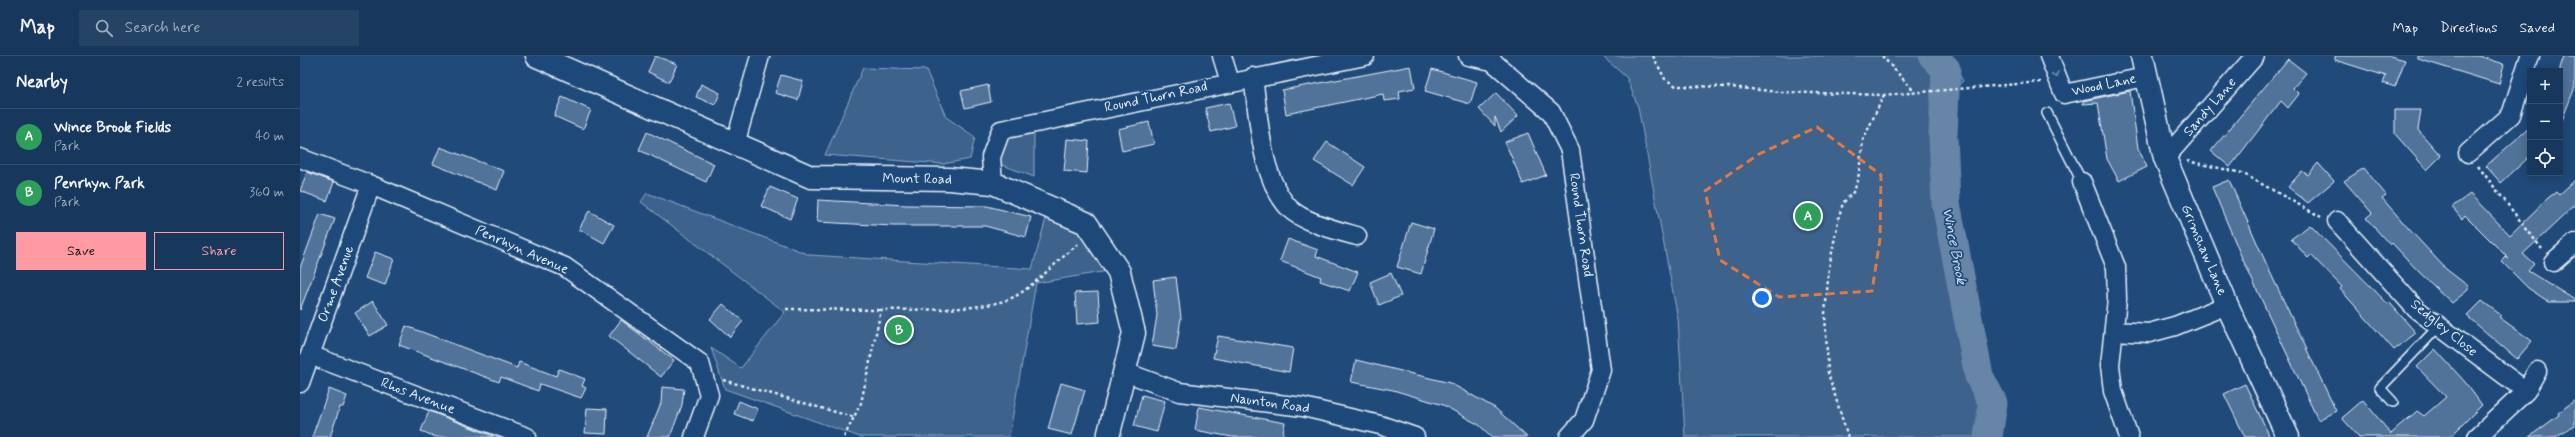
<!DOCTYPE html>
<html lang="en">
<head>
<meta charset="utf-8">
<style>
  :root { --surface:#17385c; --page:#244365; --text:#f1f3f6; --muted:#9eacbb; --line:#365272; --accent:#ff9aa2 }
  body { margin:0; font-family:Mynerve,sans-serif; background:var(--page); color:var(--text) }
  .controls { position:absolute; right:12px; top:12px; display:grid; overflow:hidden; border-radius:0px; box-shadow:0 2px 10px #0003 }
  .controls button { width:36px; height:36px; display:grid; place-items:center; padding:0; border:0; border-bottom:1px solid var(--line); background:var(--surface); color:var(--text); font:20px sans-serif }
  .you { position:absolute; left:1462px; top:242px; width:14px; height:14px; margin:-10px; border:3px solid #fff; border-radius:50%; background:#1a73e8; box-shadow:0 0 0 6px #1a73e833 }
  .badge { display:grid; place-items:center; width:26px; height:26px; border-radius:50%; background:var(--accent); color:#fff; font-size:13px; font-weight:700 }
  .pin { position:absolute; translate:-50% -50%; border:2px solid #fff; box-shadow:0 1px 4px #0006 }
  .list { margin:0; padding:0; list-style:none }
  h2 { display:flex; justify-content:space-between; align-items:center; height:52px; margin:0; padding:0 16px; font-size:17px }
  h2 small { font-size:13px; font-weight:400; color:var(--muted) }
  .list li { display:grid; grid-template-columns:26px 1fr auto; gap:12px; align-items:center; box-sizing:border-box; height:56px; padding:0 16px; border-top:1px solid var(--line) }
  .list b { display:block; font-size:15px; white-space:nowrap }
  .list p { margin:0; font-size:13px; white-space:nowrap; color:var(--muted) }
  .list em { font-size:13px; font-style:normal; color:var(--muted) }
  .actions { display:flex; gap:8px; padding:12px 16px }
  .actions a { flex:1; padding:9px 0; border:1px solid var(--accent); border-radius:0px; text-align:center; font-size:14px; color:var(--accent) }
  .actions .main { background:var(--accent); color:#111 }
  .icon { flex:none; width:22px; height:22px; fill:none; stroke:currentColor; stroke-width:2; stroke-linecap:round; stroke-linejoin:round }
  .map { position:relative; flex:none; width:2275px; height:381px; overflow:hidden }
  header { display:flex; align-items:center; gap:24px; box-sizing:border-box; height:56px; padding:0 20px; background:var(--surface); border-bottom:1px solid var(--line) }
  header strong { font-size:19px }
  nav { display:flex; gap:22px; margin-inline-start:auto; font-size:14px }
  .search { width:280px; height:36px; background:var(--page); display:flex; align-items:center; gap:10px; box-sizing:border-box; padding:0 14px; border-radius:0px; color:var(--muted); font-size:15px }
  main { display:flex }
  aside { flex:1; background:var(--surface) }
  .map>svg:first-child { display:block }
  .green { fill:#3c628c; stroke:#92aac2 }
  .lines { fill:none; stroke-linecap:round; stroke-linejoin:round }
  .river { stroke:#6685a7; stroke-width:29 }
  .building { fill:#517399; stroke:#e8f1f8 }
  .lane-casing { stroke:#e8f1f8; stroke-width:12 }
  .street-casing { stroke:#e8f1f8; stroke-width:21 }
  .secondary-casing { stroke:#e8f1f8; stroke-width:25 }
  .path { stroke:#e8f1f8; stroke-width:2.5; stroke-dasharray:3 3; stroke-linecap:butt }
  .lane { stroke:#1f4a7a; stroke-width:9 }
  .street { stroke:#1f4a7a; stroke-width:18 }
  .secondary { stroke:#1f4a7a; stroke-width:22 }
  .oneway { stroke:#6f8dac }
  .marked { fill:none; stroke:#e8773b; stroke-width:3; stroke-dasharray:8 5; stroke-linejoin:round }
  .labels { text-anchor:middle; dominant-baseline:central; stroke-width:3.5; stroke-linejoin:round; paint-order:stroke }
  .street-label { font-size:14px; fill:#e8f1f8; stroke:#1f4a7a }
  .water-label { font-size:15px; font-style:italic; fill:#d4e1ec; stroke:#1f4a7a }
</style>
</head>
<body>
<header>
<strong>Map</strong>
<div class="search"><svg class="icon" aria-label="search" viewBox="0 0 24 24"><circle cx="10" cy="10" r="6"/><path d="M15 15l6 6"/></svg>Search here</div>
<nav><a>Map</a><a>Directions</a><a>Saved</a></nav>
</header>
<main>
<aside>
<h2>Nearby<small>2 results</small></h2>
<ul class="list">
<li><span class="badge" style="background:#2e9e5b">A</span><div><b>Wince Brook Fields</b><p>Park</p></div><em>40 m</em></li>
<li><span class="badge" style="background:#2e9e5b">B</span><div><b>Penrhyn Park</b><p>Park</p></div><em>360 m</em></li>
</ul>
<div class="actions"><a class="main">Save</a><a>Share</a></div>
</aside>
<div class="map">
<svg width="2275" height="381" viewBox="0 0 2275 381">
  <rect width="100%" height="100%" fill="#1f4a7a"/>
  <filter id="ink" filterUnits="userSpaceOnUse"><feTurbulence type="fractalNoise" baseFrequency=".025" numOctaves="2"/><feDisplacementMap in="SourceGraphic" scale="8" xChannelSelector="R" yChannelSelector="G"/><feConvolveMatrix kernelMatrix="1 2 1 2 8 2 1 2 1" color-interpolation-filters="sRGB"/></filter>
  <g filter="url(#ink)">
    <path class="green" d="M1302,0H1645L1653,7L1663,25L1652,35L1653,125L1660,194L1673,269L1702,351L1693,381H1385L1378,263L1338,51L1327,22Z
      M563,12L626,14L646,61L675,81L670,103L643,108L525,99Z
      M734,73V121L700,108L698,93L707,80Z
      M347,137L510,199L732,213L748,155L782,170L808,215L736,227L709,381H560L425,333L411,292L441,312L485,256L341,146Z"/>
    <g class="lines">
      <path class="river" d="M1633,0L1646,13L1643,79L1646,147L1679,320L1693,347L1688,381"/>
    </g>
    <path class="building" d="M355,0L377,8L369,26L348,16Z
      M2035,0H2090L2105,4L2095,31L2083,27L2086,20L2035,4Z
      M2118,0H2179L2204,8L2199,28L2118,3Z
      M2264,0H2275V31L2261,67L2260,12Z
      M1988,3L2006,17L1993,32L1999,38L1988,52L1981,45L1930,111L1911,95Z
      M1111,10L1115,32L1099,35L1100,43L1084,45L1083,38L986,58L982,34Z
      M1132,13L1177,26L1170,48L1125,35Z
      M481,19L503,25L498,44L475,37Z
      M401,28L420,37L415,49L396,41Z
      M688,29L691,46L665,52L661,35Z
      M1830,35L1838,92L1847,111L1819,125L1807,103L1798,47L1783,48V45Z
      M1196,37L1218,60L1201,76L1195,61V70L1179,53Z
      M262,41L291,54L283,73L254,60Z
      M929,47L935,70L911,76L905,52Z
      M2095,54H2121L2118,74L2141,100L2127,114L2095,78Z
      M849,66L854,88L822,95L818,73Z
      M2230,71V100L2201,127L2186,110Z
      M347,76L414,108L406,126L339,94Z
      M1228,77L1246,119L1223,128L1205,86Z
      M767,83L789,85L787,117L764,115Z
      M1027,86L1065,111L1053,129L1014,105Z
      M140,91L204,115L197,134L133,108Z
      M2018,107L2034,125L2008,147L1988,131L2002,115L2008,119Z
      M2064,112L2086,139L2082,142L2108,172L2146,213L2168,230V234L2152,247L2119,216L2092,187L2090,189L2066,162L2072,157L2044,125Z
      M7,116L34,126L27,145L0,135Z
      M1929,124L1970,216L2036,355L2018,364L1942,202L1912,131Z
      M2275,124V149L2223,198L2234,208L2228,215L2275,244V246H2249L2228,232L2202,206L2206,201L2209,203L2165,159L2162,163L2152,151L2170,138L2210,179L2248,142L2256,136L2259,139Z
      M470,131L498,143L490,163L461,150Z
      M518,144L606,149L687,150L731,161L726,181L685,170H593L517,166Z
      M289,155L314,169L304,187L279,173Z
      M20,158L35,163L0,254V212Z
      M1111,166L1134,173L1121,218L1097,211Z
      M2010,169L2088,248L2090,247L2116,277L2094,294L2040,233L2042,231L2011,199L2008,202L1991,183Z
      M988,183L1018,194L1016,200L1058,216L1050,235L1020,225L1021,221L980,205Z
      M75,196L94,203L85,229L65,222Z
      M1091,217L1101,240L1079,249L1070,226Z
      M876,221L881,262L876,294L852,290L857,259L853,224Z
      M798,236L800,266L777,268L775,237Z
      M73,245L88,269L70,280L55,257Z
      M2182,245L2201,259L2199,261L2232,285L2217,303L2167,260Z
      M423,248L443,265L430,281L410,263Z
      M321,264L374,304L361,321L309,280Z
      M106,270L217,312L219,306L256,320L259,313L285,323L282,330L286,332L281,342L240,328L238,335L201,321L199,326L99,289Z
      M918,280L993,292L989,316L913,302Z
      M2135,293L2165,326L2182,349L2150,381H2059L2042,362L2063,344L2091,378L2117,355L2124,360L2146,341L2117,311Z
      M1056,304L1150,327L1195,352L1227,381H1192L1179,369L1143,349L1093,334L1051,326Z
      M761,327L785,334L772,379L748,373Z
      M1945,328L1970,381H1945L1924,338Z
      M362,331L384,333L382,349L370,381H347L361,347Z
      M29,333L47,340L43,351H40L30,381H12Z
      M842,339L865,345L857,376L834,370Z
      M2275,344V369L2255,381H2229L2259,359L2258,357Z
      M439,345L458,353L453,365L434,358Z
      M899,351L985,367L982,381H932L895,374Z
      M287,352L307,353L306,378L285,377Z
      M129,355L193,380V381H136L121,375Z"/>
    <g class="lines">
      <g class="lane-casing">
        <path id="lane" d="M1747,57L1782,126
          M2093,346L2080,332L2139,270"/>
      </g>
      <g class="street-casing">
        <path id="street" d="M922,0L930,26
          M1168,0L1192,5L1251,56L1270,94L1301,314L1284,364L1269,381
          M1749,0L1764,38L1845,21
          M953,21C959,61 960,121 989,152C1002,166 1039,175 1057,180
          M435,88L460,0
          M2168,97L2211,59L2230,0
          M0,102L71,129L265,211L400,307L409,339L394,381
          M1865,102L1955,0
          M1782,126L1816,211L1817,243L1810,309L1813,335L1829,381
          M693,127L691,101L701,74L1065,0
          M2037,165L2116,253L2226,335
          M2253,206L2275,187
          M1814,275L1849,277L1875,270L1927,249
          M10,299L227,381
          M825,316L879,336L1003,351L1080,369L1115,381
          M0,327L71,129
          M2177,381L2226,335L2237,315"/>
      </g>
      <g class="secondary-casing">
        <path id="secondary" d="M237,0L511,121L649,123L693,127L786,167L819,216L834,277L808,381
          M1842,0L1865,102L1927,249L1988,381"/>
      </g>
      <path class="path" d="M1353,0L1365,23L1376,30L1430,31L1480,36L1584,39L1742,26
        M1582,0L1614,35
        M1887,105L1942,117L2021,161
        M2178,110L2242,193
        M486,253L581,254
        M423,324L553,361
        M544,381L561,347L581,254C617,253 683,256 714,241C730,233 762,201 778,188
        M1548,381L1528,317L1525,258L1529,212L1539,160L1543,147L1554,135L1558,124L1563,84L1584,39"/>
      <use href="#lane" class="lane"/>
      <use href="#street" class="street"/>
      <use href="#secondary" class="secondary"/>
    </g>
    <defs><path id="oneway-chevron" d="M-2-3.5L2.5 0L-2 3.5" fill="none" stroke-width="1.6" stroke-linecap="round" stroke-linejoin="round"/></defs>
    <use class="oneway" href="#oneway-chevron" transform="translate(1756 19) rotate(68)"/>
  </g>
  <path class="marked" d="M1517,71L1581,119L1580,183L1572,235L1479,241L1420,204L1405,135L1459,98Z"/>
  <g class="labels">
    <g class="street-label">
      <text transform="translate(1804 29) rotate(-12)">Wood Lane</text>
      <text transform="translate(856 41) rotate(-12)">Round Thorn Road</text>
      <text transform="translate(1910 51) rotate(-49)">Sandy Lane</text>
      <text transform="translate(617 123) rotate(1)">Mount Road</text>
      <text transform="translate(1281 169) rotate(82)">Round Thorn Road</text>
      <text transform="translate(222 194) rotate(24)">Penrhyn Avenue</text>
      <text transform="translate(1904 194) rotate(67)">Grimshaw Lane</text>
      <text transform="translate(36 228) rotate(-70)">Orme Avenue</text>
      <text transform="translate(2144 272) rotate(39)">Sedgley Close</text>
      <text transform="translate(118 340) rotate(21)">Rhos Avenue</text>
      <text transform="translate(970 347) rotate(8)">Naunton Road</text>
    </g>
    <g class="water-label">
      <text transform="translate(1654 190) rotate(79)">Wince Brook</text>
    </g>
  </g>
</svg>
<div class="controls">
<button>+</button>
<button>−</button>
<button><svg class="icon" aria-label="locate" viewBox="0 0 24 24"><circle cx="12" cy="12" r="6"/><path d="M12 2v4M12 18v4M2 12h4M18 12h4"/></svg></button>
</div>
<div class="you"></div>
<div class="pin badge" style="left:1508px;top:160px;background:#2e9e5b">A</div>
<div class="pin badge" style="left:599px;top:274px;background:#2e9e5b">B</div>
</div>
</main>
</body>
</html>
